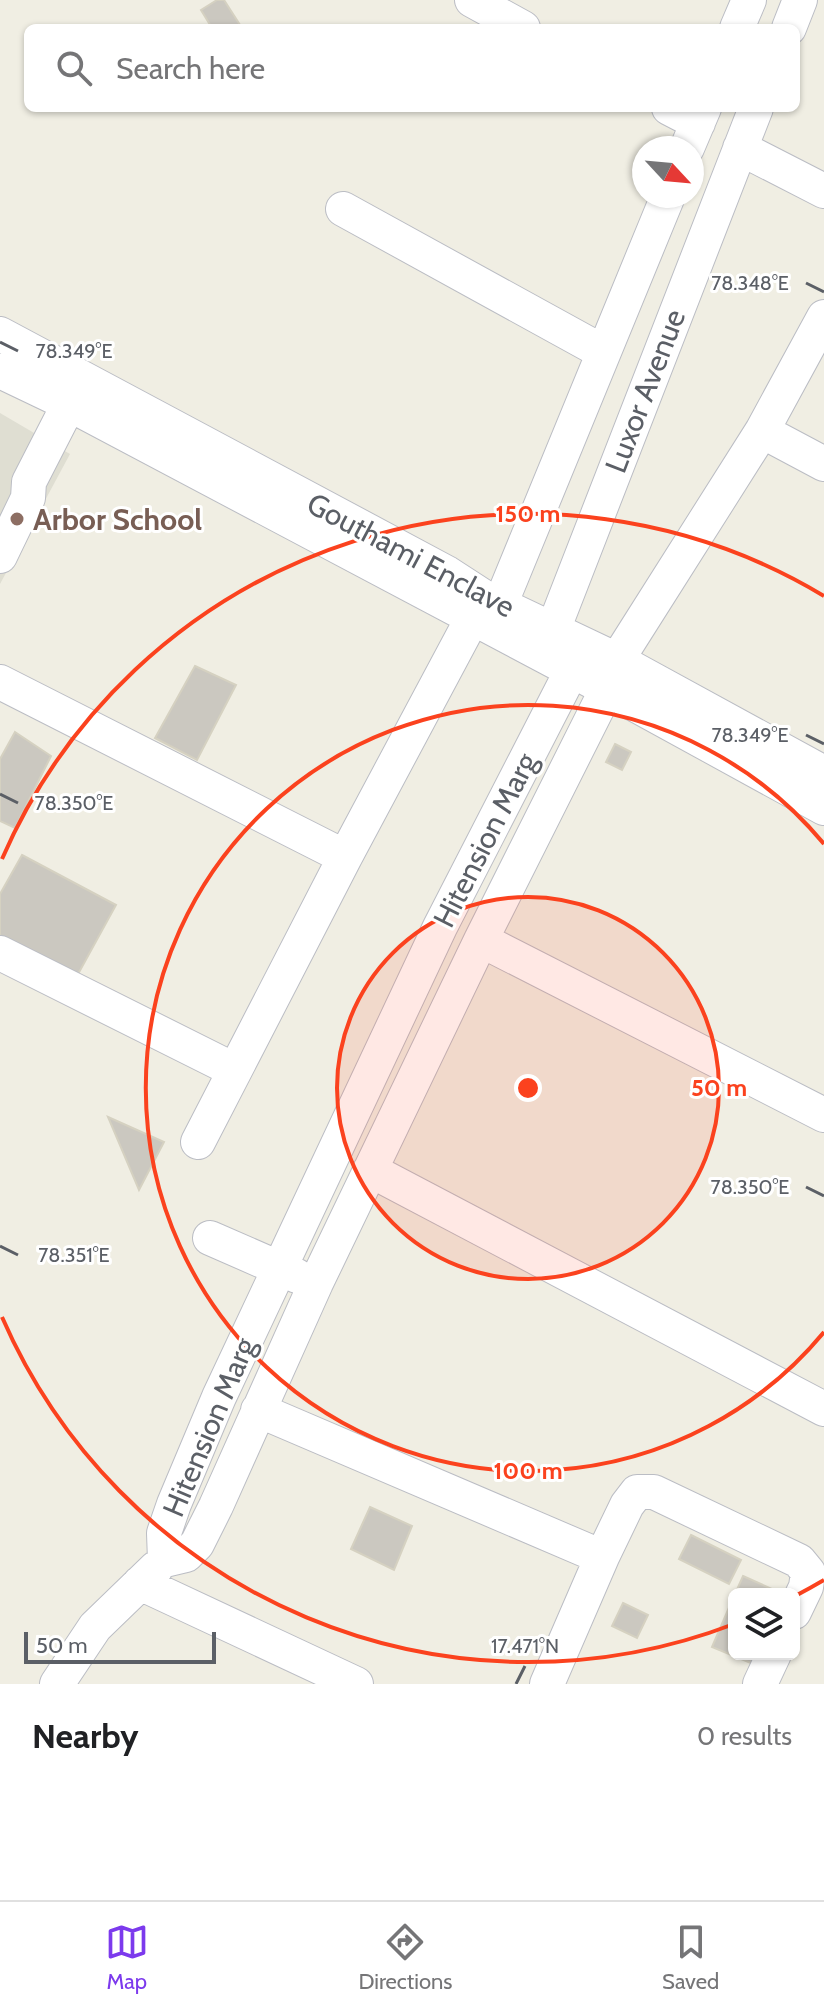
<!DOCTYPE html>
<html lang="en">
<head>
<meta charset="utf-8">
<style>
  :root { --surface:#fff; --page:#f6f6f6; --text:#202124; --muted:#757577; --line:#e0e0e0; --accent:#7c3aed }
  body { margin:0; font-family:Cabin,sans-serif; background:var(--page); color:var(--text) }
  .controls { position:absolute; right:24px; bottom:24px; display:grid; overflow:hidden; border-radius:12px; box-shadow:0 2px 6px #0004 }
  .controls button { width:72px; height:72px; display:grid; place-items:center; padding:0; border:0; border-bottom:2px solid var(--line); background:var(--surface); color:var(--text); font:40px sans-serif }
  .compass { position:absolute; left:632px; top:136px; width:72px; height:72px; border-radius:50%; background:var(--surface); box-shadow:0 2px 6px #0004; rotate:116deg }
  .scale { position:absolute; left:24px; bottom:20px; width:192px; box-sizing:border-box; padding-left:8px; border:4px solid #5b5f66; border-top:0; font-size:22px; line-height:28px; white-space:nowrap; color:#5b5f66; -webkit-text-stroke:6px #fff; paint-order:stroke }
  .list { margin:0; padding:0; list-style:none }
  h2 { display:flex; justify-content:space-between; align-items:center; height:104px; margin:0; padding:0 32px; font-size:34px }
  h2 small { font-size:26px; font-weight:400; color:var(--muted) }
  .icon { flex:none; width:44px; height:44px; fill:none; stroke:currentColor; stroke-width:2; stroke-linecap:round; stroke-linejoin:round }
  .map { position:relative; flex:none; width:824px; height:1684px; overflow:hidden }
  .search { position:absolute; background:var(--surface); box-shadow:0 2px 6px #0004; left:24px; right:24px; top:24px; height:88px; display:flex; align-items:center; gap:20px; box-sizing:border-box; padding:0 28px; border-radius:12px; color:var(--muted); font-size:30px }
  .sheet { height:216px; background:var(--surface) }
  nav { display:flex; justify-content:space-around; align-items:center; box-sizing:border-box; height:112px; border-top:2px solid var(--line); background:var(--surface); font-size:22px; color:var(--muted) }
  nav a { display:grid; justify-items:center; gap:4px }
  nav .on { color:var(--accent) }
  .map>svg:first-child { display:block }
  .education { fill:#dfded2 }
  .building { fill:#cbc8c0; stroke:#d5d1c1; stroke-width:2 }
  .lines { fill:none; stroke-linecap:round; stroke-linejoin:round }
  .minor-casing { stroke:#bbbdc4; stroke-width:36 }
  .minor { stroke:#fff; stroke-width:34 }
  .ticks { fill:none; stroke:#5b5f66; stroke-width:3 }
  .ring { fill:none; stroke:#fb421e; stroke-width:4 }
  .education-dot { fill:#8d6e63; stroke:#fff; stroke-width:3 }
  .labels { text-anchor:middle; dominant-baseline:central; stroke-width:6; stroke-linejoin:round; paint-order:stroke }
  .street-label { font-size:30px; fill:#5b5f66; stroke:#fff }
  .education-label { font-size:30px; font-weight:bold; fill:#785e54; stroke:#fff; text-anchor:start }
  .ticks-label { font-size:20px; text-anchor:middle; fill:#5b5f66; stroke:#fff; stroke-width:6; stroke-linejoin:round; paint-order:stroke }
  .centre { fill:#fb421e; stroke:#fff; stroke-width:4 }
  .ring-label { font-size:24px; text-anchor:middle; font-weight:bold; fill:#fb421e; stroke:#fff; stroke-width:6; stroke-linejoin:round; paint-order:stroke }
</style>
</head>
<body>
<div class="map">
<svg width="824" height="1684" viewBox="0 0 824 1684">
  <rect width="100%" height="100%" fill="#f0eee3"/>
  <path class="education" d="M0,413L70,454L0,584Z"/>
  <path class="building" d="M217,0H224L242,28H212L201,10Z
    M195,666L236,685L197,760L155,738Z
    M15,732L51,756L15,828L0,821V759Z
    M615,744L631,752L622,770L606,762Z
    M22,855L116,905L77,976L0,938V894Z
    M108,1117L164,1142L139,1190Z
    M370,1507L412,1526L394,1570L351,1549Z
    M691,1535L741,1560L729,1584L679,1559Z
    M743,1576L783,1594H735Z
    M734,1596V1654H758L753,1664L712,1647Z
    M623,1603L648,1615L637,1638L612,1626Z"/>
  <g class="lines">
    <g class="minor-casing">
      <path id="minor" d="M472,0L523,28
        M737,28L749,0
        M789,28L800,0
        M669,108L698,123
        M687,148L704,108
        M740,148L824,191
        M343,209L603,352
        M0,334L447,573L484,597L617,660L824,773
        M0,371L69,404L607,689L824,808
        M762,431L824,464
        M0,556L28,498L29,482L69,404
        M500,605L668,196
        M553,630L756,108
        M617,660L762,431L824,317
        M0,682L345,857
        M481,940L824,1115
        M0,953L234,1070
        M198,1142L345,857L472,619
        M370,1170L824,1409
        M210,1238L297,1276
        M258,1410L602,1557
        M165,1560L186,1555L197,1544L216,1506L316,1283L481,940L607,689
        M165,1560L164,1533L174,1504L219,1397L440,927L572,670
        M140,1583L356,1684
        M57,1684L95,1627L156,1568
        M547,1684L602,1557L627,1505L637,1492H654L799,1561L808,1572L806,1587L794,1612
        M760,1684L774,1654"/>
    </g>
    <use href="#minor" class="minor"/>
  </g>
  <path class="ticks" d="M806,283L824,292M0,342L18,351M806,735L824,744M0,794L18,803M806,1187L824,1196M0,1246L18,1255M516,1684L525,1666"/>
  <circle cx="528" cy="1088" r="191" fill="#fb421e" fill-opacity=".12"/>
  <g class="ring">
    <circle cx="528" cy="1088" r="191"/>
    <path d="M824 1332A383 383 0 1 1 824 844"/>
    <path d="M824 1580A574 574 0 0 1 797 1595M734 1624A574 574 0 0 1 2 1317M2 859A574 574 0 0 1 824 596"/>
  </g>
  <circle class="education-dot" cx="17" cy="519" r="8"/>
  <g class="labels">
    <g class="street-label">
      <text transform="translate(645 391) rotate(-69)">Luxor Avenue</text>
      <text transform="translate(411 555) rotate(28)">Gouthami Enclave</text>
      <text transform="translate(485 840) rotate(-63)">Hitension Marg</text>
      <text transform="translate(209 1427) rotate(-67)">Hitension Marg</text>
    </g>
    <g class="education-label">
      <text x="33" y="519">Arbor School</text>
    </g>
  </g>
  <g class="ticks-label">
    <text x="750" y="290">78.348°E</text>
    <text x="74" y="358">78.349°E</text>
    <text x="750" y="742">78.349°E</text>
    <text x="74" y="810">78.350°E</text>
    <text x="750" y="1194">78.350°E</text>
    <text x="74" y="1262">78.351°E</text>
    <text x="525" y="1653">17.471°N</text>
  </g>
  <circle cx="528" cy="1088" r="12" class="centre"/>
  <g class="ring-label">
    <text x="528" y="522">150 m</text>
    <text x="719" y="1096">50 m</text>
    <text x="528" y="1479">100 m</text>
  </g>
</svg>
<div class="controls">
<button><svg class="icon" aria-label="layers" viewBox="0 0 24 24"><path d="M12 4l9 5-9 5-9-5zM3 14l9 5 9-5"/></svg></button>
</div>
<svg class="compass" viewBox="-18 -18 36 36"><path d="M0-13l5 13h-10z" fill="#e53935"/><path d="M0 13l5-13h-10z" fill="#757577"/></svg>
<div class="scale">50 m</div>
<div class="search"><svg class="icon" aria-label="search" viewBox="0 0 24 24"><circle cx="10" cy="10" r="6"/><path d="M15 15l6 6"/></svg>Search here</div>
</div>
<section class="sheet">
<h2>Nearby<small>0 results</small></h2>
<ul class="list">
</ul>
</section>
<nav>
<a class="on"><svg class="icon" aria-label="map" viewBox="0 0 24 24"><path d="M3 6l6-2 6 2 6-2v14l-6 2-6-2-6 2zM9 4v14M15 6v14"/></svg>Map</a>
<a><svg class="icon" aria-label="directions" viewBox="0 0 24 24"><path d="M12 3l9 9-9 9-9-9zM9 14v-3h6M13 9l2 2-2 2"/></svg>Directions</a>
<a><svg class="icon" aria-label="saved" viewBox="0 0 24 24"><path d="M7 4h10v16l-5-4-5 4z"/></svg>Saved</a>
</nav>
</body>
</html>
